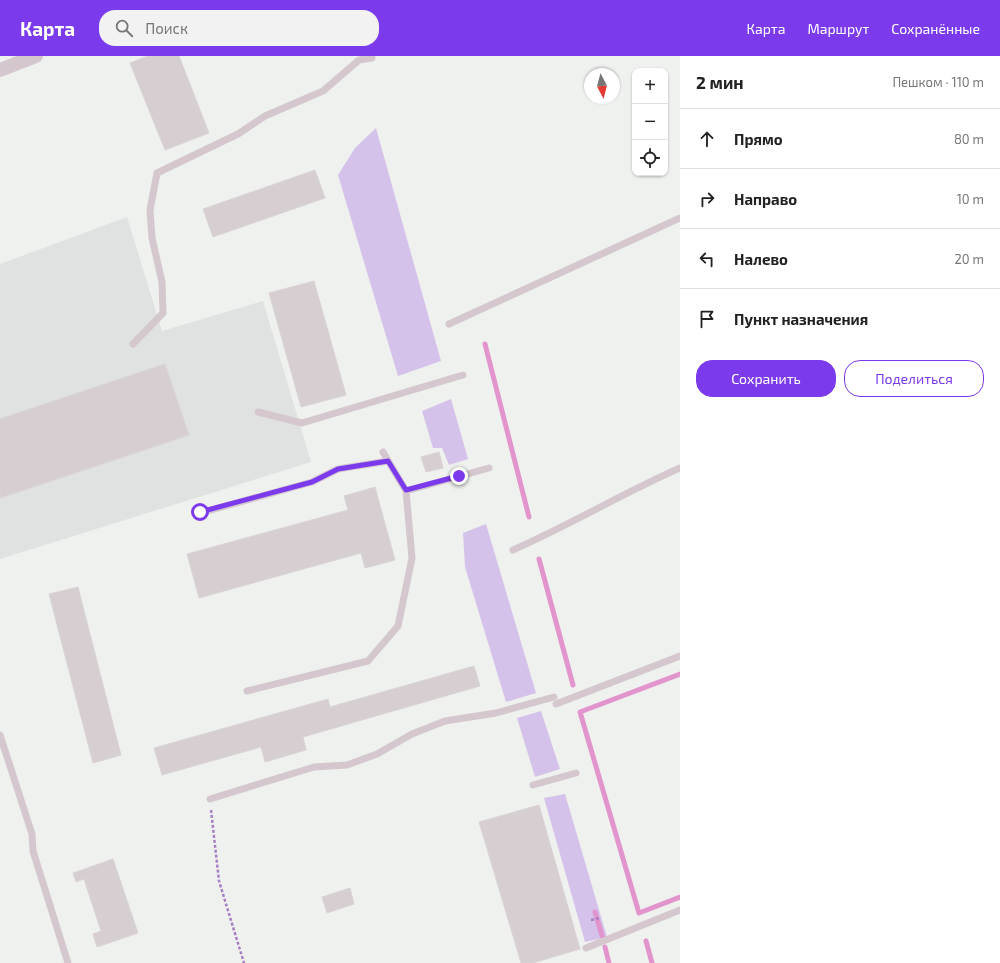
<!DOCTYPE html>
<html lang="ru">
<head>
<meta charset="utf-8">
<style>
  :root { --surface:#fff; --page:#f2f2f2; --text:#222; --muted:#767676; --line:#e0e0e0; --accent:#7c3aed }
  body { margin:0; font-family:"Exo 2",sans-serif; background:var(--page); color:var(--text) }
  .controls { position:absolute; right:12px; top:12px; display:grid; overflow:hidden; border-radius:8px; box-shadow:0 1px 3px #0004 }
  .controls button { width:36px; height:36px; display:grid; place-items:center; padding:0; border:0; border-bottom:1px solid var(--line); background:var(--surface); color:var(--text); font:20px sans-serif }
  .compass { position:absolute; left:584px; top:12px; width:36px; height:36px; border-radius:50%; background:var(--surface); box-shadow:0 1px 3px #0004; rotate:173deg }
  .stop { position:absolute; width:12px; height:12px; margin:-9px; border:3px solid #7c3aed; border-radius:50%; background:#fff }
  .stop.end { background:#7c3aed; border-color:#fff; box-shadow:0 1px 4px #0008 }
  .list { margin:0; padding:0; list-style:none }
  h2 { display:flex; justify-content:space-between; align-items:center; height:52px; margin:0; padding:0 16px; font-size:17px }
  h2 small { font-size:13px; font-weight:400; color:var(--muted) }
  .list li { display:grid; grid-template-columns:26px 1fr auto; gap:12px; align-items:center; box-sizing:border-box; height:60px; padding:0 16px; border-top:1px solid var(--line) }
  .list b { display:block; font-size:15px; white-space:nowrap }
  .list em { font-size:13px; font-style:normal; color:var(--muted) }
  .actions { display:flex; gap:8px; padding:12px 16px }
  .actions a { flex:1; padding:9px 0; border:1px solid var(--accent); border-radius:16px; text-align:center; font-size:14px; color:var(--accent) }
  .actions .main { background:var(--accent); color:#fff }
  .icon { flex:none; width:22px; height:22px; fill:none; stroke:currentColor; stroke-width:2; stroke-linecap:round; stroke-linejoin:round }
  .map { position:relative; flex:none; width:680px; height:907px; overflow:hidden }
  header { display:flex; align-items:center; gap:24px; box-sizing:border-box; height:56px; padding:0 20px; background:var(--accent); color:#fff }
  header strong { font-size:19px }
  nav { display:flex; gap:22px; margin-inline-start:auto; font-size:14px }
  .search { width:280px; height:36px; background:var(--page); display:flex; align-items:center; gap:10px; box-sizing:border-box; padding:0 14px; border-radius:16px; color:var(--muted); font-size:15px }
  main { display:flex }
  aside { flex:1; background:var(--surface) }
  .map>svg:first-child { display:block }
  .education { fill:#e0e2e1 }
  .green { fill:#d5c2ea }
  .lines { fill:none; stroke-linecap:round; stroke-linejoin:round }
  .stream { stroke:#e294cc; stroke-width:5 }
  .building { fill:#d6ced1; stroke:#dad4d5 }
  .path { stroke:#a77ec4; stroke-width:2.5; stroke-dasharray:3 2; stroke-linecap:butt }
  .lane { stroke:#d4c7cd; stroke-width:7 }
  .street { stroke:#d4c7cd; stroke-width:14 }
  .route { stroke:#7c3aed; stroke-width:5 }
</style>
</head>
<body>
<header>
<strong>Карта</strong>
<div class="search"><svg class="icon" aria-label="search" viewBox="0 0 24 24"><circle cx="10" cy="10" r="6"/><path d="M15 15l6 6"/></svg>Поиск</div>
<nav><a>Карта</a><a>Маршрут</a><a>Сохранённые</a></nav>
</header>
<main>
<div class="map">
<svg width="680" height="907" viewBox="0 0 680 907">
  <rect width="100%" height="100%" fill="#eff1ef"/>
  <path class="education" d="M127,161L162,275L263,245L311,406L0,503V208Z"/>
  <path class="green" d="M376,72L441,305L398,320L338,119L355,92Z
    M451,343L468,403L449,409L442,392H433L422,355Z
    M486,468L536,637L506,646L465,511L463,477Z
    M541,655L560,713L535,721L517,662Z
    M565,738L607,881L585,886L544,742Z"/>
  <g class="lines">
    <path class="stream" d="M485,288L529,461
      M539,503L573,629
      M680,618L580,656L639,857L680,841
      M595,856L603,883
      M646,885L652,907
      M605,891L609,907"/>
  </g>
  <path class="building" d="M148,0H179L209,77L165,94L130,7Z
    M315,114L325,142L213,181L203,153Z
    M314,225L346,339L301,351L269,237Z
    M165,308L189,379L0,442V363Z
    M439,396L443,412L426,416L421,401Z
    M375,431L395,504L365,512L361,497L199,542L187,498L348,454L344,440Z
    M78,531L121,699L93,707L49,538Z
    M474,610L480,630L303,681L306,694L265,706L261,691L162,719L154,692L328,643L330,651Z
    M539,749L580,893L533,907H521L479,766Z
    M113,803L138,877L97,891L93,878L101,875L84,823L76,826L73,817Z
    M350,832L354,848L327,857L322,841Z"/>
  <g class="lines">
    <path class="path" d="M211,754L219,825L244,907
      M591,864L599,862"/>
    <path class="lane" d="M449,268L680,162
      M133,288L163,257L162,226L152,182L150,154L157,117L238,78L265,60L323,35L359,4L372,2
      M258,356L302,367L463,319
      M406,435L489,412
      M200,457L312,426L338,413L388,405
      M513,494C570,469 623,437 680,412
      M247,635L368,605L398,570L412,502L406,435L383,396
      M556,648L680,600
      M0,679L32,778L33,795L68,907
      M533,729L576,717
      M210,743L314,711L347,709L377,698L412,678L445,665L496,657L554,641
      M586,892L680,854"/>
    <path class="street" d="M0,14L36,0"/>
  </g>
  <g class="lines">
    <path class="route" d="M200,456L312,426L338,413L388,405L406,434L459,420"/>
  </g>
</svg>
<div class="controls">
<button>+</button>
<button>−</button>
<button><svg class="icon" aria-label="locate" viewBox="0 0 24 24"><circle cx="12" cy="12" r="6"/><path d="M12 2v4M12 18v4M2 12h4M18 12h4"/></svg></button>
</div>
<svg class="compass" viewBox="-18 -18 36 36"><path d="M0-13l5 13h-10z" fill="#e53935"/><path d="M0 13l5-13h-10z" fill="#767676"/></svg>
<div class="stop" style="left:200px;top:456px"></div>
<div class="stop end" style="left:459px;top:420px"></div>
</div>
<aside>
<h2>2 мин<small>Пешком · 110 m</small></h2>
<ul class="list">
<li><svg class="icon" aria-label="ahead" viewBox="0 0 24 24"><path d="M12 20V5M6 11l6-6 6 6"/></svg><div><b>Прямо</b></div><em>80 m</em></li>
<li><svg class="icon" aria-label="right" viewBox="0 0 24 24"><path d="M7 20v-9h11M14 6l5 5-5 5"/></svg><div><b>Направо</b></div><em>10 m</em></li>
<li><svg class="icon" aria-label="left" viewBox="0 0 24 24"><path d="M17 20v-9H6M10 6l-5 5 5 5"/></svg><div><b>Налево</b></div><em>20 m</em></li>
<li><svg class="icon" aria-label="arrive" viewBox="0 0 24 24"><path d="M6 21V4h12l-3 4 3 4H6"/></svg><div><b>Пункт назначения</b></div></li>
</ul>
<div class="actions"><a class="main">Сохранить</a><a>Поделиться</a></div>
</aside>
</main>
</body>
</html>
